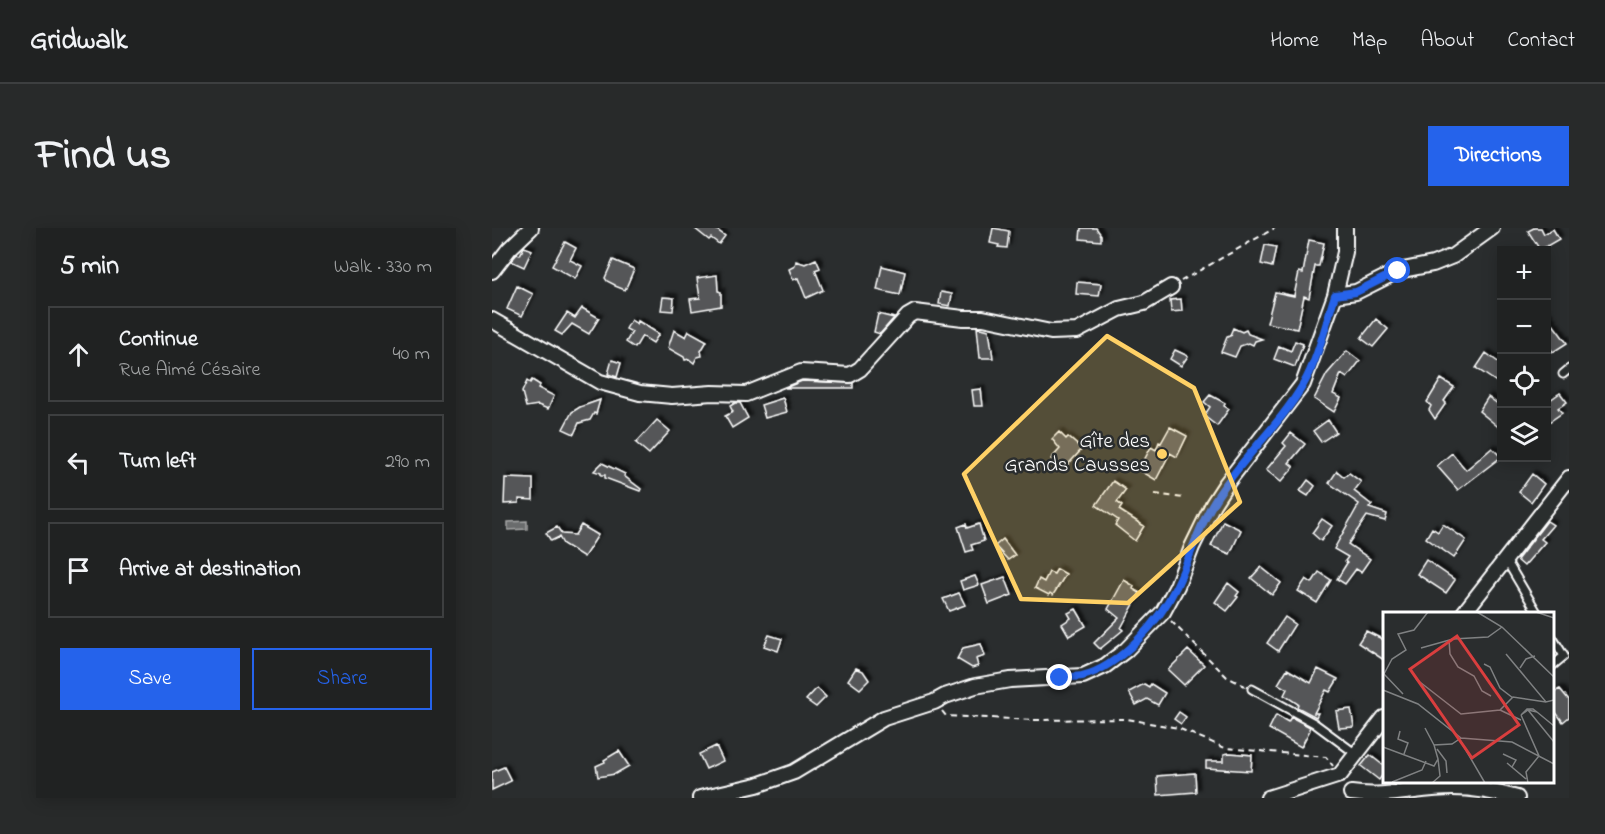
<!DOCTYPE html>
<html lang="en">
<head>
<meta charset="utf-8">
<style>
  :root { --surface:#202222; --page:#282a2a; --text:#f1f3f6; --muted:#a2a4a5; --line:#3d3f40; --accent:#2563eb }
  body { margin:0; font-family:"Indie Flower",sans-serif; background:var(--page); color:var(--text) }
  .controls { position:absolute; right:18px; top:18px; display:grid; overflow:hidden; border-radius:0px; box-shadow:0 3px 15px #0003 }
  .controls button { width:54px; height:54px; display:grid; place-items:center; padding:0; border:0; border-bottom:2px solid var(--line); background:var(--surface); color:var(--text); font:30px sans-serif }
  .stop { position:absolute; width:18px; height:18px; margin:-14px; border:4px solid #2563eb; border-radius:50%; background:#fff }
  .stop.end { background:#2563eb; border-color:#fff; box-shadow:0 2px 6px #0008 }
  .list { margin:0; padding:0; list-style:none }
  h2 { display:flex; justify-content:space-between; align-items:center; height:78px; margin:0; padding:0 24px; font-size:26px }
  h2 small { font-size:20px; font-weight:400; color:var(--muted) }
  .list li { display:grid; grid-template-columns:39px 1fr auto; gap:18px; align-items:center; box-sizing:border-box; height:96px; margin:0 12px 12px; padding:0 12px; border:2px solid var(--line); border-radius:0px }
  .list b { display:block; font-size:22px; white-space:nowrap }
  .list p { margin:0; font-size:20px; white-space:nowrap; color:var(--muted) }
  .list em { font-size:20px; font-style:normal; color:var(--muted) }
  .actions { display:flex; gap:12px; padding:18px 24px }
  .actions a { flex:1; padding:14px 0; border:2px solid var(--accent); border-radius:0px; text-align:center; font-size:21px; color:var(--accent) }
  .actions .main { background:var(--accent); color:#fff }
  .icon { flex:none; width:33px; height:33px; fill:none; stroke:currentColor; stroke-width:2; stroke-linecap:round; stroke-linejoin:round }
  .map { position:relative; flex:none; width:1077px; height:570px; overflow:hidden; border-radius:0px }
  header { display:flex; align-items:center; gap:36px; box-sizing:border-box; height:84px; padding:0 30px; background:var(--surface); border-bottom:2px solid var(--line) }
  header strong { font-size:28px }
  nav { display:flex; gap:33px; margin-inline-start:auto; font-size:21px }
  .intro { display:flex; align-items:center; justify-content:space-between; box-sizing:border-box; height:144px; padding:0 36px }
  h1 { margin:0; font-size:42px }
  .button { padding:15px 27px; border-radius:0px; background:var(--accent); color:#fff; font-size:21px; font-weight:700 }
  main { display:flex; gap:36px; padding:0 36px }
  aside { flex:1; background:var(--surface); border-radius:0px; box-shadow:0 3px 15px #0003 }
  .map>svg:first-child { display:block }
  .water { fill:#6a6c6d; stroke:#a6a7a7; stroke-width:1.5 }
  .building { fill:#555758; stroke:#fff; stroke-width:1.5; filter:url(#shadow) }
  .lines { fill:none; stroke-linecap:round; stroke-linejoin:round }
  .service-casing { stroke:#fff; stroke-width:11 }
  .minor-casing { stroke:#fff; stroke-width:18 }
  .path { stroke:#fff; stroke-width:2; stroke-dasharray:6 4.5; stroke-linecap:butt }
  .service { stroke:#2a2d2e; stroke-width:7 }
  .minor { stroke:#2a2d2e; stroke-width:14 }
  .route { stroke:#2563eb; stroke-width:8 }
  .marked { fill:#ffd166; fill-opacity:0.2; stroke:#ffd166; stroke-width:4.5; stroke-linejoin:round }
  .poi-dot { fill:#ffd166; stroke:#2a2d2e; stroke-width:2 }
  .labels { text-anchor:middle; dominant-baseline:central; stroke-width:5; stroke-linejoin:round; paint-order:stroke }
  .poi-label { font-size:21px; fill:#fff; stroke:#2a2d2e; text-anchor:end }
  .inset-road { fill:none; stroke:#7f8182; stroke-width:1.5 }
  .view { fill:#da3e3e; fill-opacity:0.15; stroke:#da3e3e; stroke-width:3 }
  .inset-edge { fill:none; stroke:#fff; stroke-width:3 }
</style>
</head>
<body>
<header>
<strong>Gridwalk</strong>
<nav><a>Home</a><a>Map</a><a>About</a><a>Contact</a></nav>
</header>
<div class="intro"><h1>Find us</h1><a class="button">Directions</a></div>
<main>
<aside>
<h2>5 min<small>Walk · 330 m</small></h2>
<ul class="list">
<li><svg class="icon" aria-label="ahead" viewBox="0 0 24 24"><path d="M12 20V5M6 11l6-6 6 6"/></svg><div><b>Continue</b><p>Rue Aimé Césaire</p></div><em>40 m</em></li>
<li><svg class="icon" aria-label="left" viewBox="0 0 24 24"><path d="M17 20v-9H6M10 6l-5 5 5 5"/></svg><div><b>Turn left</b></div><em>290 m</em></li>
<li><svg class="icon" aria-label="arrive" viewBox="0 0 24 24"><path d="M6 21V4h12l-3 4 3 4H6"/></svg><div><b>Arrive at destination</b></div></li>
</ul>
<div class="actions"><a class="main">Save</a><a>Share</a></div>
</aside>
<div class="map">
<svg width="1077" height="570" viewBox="0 0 1077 570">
  <defs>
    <filter id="shadow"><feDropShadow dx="3.5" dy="-3.5" stdDeviation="1.5" flood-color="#0009"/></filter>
  </defs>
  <rect width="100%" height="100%" fill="#2a2d2e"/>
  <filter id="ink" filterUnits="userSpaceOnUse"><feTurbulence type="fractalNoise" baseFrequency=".0167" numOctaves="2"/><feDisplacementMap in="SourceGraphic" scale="12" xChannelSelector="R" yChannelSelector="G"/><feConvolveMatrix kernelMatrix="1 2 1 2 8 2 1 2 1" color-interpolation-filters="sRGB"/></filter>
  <g filter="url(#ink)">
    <path class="water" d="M35,293V301L16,302V294Z"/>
    <path class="building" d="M202,0H227L225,2L233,8L227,16L219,10L217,12Z
      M501,0L517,3L515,20L506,19L507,17L498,15Z
      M589,0H604L609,7V13L588,11Z
      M1042,0H1049L1052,6L1061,1L1067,11L1048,22L1036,3Z
      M817,12L832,15L827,38H823L817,70L812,68L805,101L775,95L783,64L802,68L807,44L811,45Z
      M73,14L84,20L78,32L90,38L83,51L60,38Z
      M773,17L784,19L780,39L769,36Z
      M32,19L40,22L32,39L19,33L25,26L28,27Z
      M324,31L328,40L323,42L331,62L314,70L306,50L301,52L297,41L303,38L304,33L313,36Z
      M121,32L142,41L133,62L123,58V57L115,53L113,50Z
      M390,38L413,44L408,67L385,62Z
      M225,47L226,63L229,64V78L200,83L198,71L208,70L205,50Z
      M585,54L609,56L607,68L584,66Z
      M25,58L41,66L30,88L15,81Z
      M449,64L460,66L458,78L447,76Z
      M171,69L182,70L181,83L169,82Z
      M689,71L690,83L679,84L678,72Z
      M90,80L107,90L97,106L80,96L70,107L63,103L75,85L83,90Z
      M386,86L402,90L388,106L382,104Z
      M1054,87L1075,115L1061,124L1054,115Z
      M884,91L896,101L881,119L869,110Z
      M139,92L145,96L146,93L167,106L161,115L150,108L143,120L134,114L140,104L134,101Z
      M485,99L497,102L501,130H488Z
      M741,100L750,104L754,102L756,106L770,111L763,113L761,117L757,115L748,118L743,129L729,124L735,109L740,107H738Z
      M182,102L194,109L197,103L215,113L209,123L210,128L205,129L202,135L197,131L193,132L192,129L176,120Z
      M803,113L811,116L803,139L782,131L787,118L799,123Z
      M683,122L696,128L689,138L678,131Z
      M855,123L868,133L855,150L849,146L841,166L849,170L842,184L822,171L835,146Z
      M994,125L1010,137V150L1006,155L984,140Z
      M120,132L129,135L125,149L116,146Z
      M949,151L962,159L952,173L954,175L943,191L937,182L939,178L935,174Z
      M40,152L48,157L46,160L62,168L56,181L46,177L34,179L30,164L35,153L38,155Z
      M310,153L361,155V160H293Z
      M489,161L491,178H482L480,162Z
      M1068,165L1075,174L1066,180L1070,185L1054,196V175Z
      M718,167L733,175L732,178L737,181L725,198L712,188L718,179L712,174Z
      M996,169L1010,179V202L987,183Z
      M291,170L295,184L273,190L269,177Z
      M108,172L104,186L102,185L98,192L87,195L82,206L71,201L80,184L88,179Z
      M243,175H248L256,190L240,200L233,188L241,184L238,178Z
      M165,192L178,203L157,226L144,215Z
      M836,192L844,204L829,214L821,203Z
      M678,199L695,208L685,229L678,225L664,252L647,242L659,219L664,222L667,214L669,215Z
      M567,204L574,211L576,209L590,221L571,242L559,231L568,221L560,211Z
      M799,205L813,216L797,235L802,239L789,254L774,242L794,218L791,215Z
      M1000,220L1009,229L966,262L945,238L960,225L974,242Z
      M110,235L133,246L132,248L149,261L148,263L113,250V247H109V245L102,243Z
      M845,243L852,249L857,245L869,254L862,263L880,277L877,280L895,286L893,293L875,288L856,316L878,331L869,344L864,341L853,356L845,351L855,335L853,333L856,329L842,321L867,276L837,255Z
      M1040,246L1052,256L1039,274L1027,264Z
      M13,250L41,251V272L27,271V275L12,276Z
      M816,252L823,258L816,268L808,263Z
      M621,253L634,262L625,274L630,278L627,282L652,298L643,313L623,297L626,292L604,277Z
      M830,291L840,298L829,313L820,305Z
      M731,293L749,302L738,326L719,318Z
      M1055,293L1061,297L1049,311L1053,314L1032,338L1025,332Z
      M474,296L475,300L487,296L492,313L479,317L481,322L474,324L466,299Z
      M951,296L974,312L962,330L934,310L940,300L946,304Z
      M89,297L106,307L92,329L71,316L67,309L59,313L54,305L65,299L70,306L83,307Z
      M511,311L523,327L516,332L503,318Z
      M934,332L963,352L954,365L925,346Z
      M769,339L789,355L780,367L759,350Z
      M565,341L574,346L561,367L558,365L557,367L543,360L547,351L552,354L557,344L562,346Z
      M827,344L839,352L825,375L806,363L814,351L820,355Z
      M483,348L487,357L471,362L468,353Z
      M513,349L520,367L497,376L490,357Z
      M632,352L642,358L641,361L648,365L629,400L631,402L608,421L602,415L627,390L616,381Z
      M736,355L747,364L744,368L746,369L735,383L723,374Z
      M467,365L473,377L457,383L451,371Z
      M584,381L594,398L577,408L570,396L579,390L576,385Z
      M793,389L803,396L786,423L775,415Z
      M874,403L892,412V432L866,415Z
      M277,407L290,411L286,423L272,418Z
      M489,416L493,428L484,431L486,438L480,440L465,431L471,420Z
      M696,422L712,437L692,457L676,442Z
      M364,440L371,443L377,452L368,461L356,452Z
      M795,441L819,455L826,441L846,451L838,464L834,462L822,485H826L824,489L805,479L806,476L792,467L795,461L786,456Z
      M652,456L657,459L659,456L673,465L666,477L655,471L644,477L637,464Z
      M325,460L334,469L324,479L314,472Z
      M1068,461L1077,472V489L1071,494L1060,479V465Z
      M859,481L862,499L847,500L844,483Z
      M687,484L694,489L689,496L682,491Z
      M784,487L796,494L799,489L818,499L817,501L818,502L809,519L777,501Z
      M224,518L231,533L214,541L207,526Z
      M127,523L137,538L123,546L106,549L104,538L113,534L112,532Z
      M738,525L760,527L759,543L714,540V533H732V526Z
      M878,527L892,538V545L887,552L869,538Z
      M12,539L19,553L0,562V544Z
      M703,545L704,564L666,567L665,548Z"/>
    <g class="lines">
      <g class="service-casing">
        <path id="service" d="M1071,146L1077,141
          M1014,332L1046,386
          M1060,409L1072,428L1060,438
          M760,461L822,495L864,526"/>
      </g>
      <g class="minor-casing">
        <path id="minor" d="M0,43L17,21L39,0
          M843,67L864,64L906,43L941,36L961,28L1000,0
          M0,92L108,154L148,165L180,168L220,165L254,166L309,144L358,147L368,141L416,88L423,84L471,90H491L559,104L585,103L627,81L652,75L679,59
          M971,386L1077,250
          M848,547L892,490
          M859,565C893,570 927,560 961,560C983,560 1004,564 1025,570
          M208,570L265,557L302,544L392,490L442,474L453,468L483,458L518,452L591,448L613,438L634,422L671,384L685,358L700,319L721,276L734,256L811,156L843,67L853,24V0
          M776,570L848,547"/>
      </g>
      <path class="path" d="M689,53L783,0
        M663,266L691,270
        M679,393L735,449L753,458
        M450,483L454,488L541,492L635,491L686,500L733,520L834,529L841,538"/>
      <use href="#service" class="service"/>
      <use href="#minor" class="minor"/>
    </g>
  </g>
  <g class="lines" filter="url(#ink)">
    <path class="route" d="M568,450C575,449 583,449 590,448C628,439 668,392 684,359C698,331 706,299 723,272C748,232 788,197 811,157C826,131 834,95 843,67L864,64L906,43"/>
  </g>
  <path class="marked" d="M615,108L702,160L748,274L636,375L529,371L472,246Z"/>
  <circle class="poi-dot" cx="670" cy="226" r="6"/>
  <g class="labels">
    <g class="poi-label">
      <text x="658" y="214">Gîte des<tspan x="658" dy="24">Grands Causses</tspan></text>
    </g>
  </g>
  <g transform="translate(891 384)">
    <rect width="171" height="171" fill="#2a2d2e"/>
    <path class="inset-road" d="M94,0L119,15L171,65M153,0L171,6M66,28L67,42L75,55L91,64L99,79L108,84M38,36L70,27L105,25L119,15M123,42L163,90L171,88M101,52L107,55L117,76L130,86M137,56L143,47L152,44M1,62L9,47L23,38L15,22L31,18L45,0M1,62L20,82M33,67L78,102L117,98L130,85L163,90M0,78L35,92L78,126M144,97H150L154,100L145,98L138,103ZM117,98L138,108M145,98L171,130M154,100L171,114M138,103L156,144L143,160L145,171M42,116L51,133M17,119L15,127L25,131L21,142M78,126L129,130L171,152M77,128L102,171M0,135L51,154L55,147L51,133L69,132L78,126M54,137L63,149L64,161M120,142L133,148L129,155M124,151L143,167M9,170L39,158L43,149M49,171L57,164L55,147"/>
    <path class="view" d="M74,24L136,113L89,146L27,57Z"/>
    <rect width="171" height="171" class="inset-edge"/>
  </g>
</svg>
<div class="controls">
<button>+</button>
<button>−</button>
<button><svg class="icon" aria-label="locate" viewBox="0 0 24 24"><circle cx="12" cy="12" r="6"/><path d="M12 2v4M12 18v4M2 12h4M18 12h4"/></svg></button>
<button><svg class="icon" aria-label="layers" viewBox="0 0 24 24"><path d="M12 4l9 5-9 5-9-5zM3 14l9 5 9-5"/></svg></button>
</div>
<div class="stop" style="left:906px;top:43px"></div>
<div class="stop end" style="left:568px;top:450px"></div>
</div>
</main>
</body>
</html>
